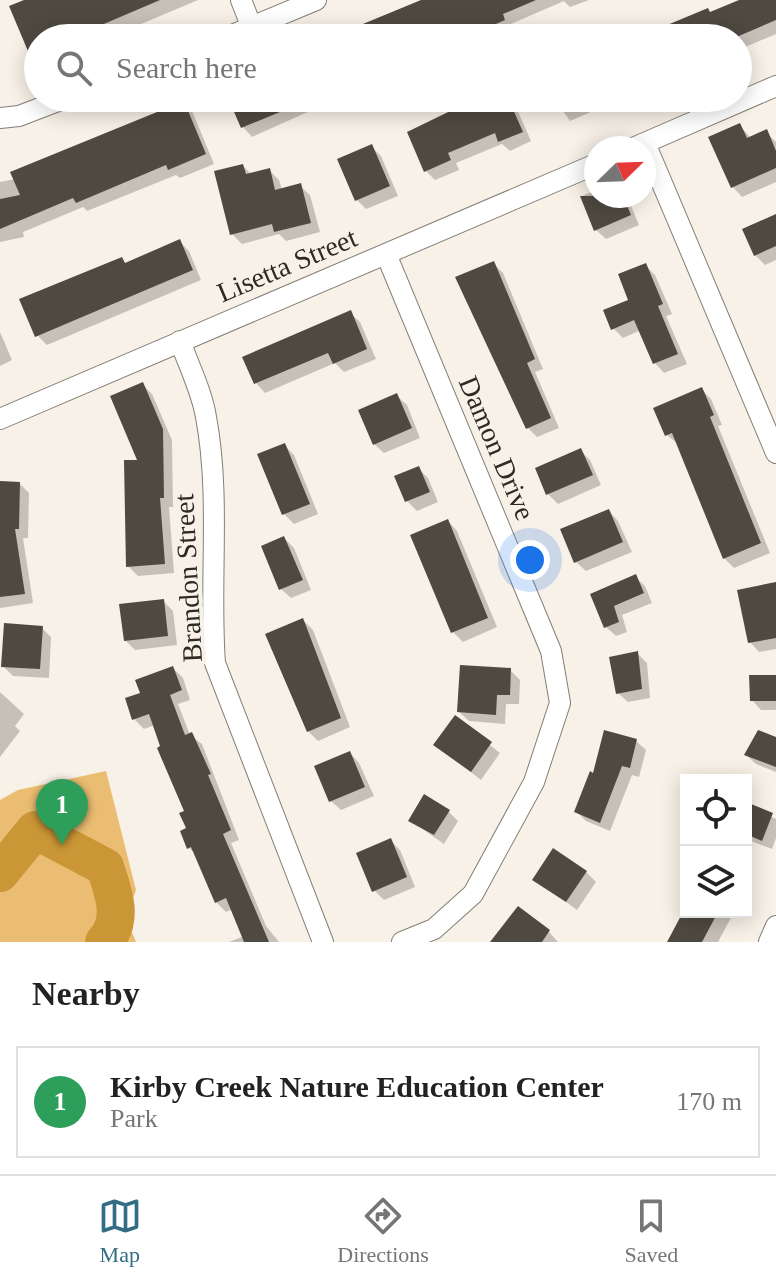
<!DOCTYPE html>
<html lang="en">
<head>
<meta charset="utf-8">
<style>
  :root { --surface:#fff; --page:#f2f2f2; --text:#222; --muted:#767676; --line:#e0e0e0; --accent:#326c85 }
  body { margin:0; font-family:Georgia,serif; background:var(--page); color:var(--text) }
  .controls { position:absolute; right:24px; bottom:24px; display:grid; overflow:hidden; border-radius:0px; box-shadow:0 4px 20px #0003 }
  .controls button { width:72px; height:72px; display:grid; place-items:center; padding:0; border:0; border-bottom:2px solid var(--line); background:var(--surface); color:var(--text); font:40px sans-serif }
  .compass { position:absolute; left:584px; top:136px; width:72px; height:72px; border-radius:50%; background:var(--surface); box-shadow:0 4px 20px #0003; rotate:67deg }
  .you { position:absolute; left:530px; top:560px; width:28px; height:28px; margin:-20px; border:6px solid #fff; border-radius:50%; background:#1a73e8; box-shadow:0 0 0 12px #1a73e833 }
  .badge { display:grid; place-items:center; width:52px; height:52px; border-radius:50%; background:var(--accent); color:#fff; font-size:26px; font-weight:700 }
  .pin { position:absolute; translate:-50% -66px; filter:drop-shadow(0 2px 4px #0008) }
  .pin::after { content:''; position:absolute; top:42px; width:28px; height:24px; background:inherit; clip-path:polygon(0 0,100% 0,50% 100%) }
  .list { margin:0; padding:0; list-style:none }
  h2 { display:flex; justify-content:space-between; align-items:center; height:104px; margin:0; padding:0 32px; font-size:34px }
  h2 small { font-size:26px; font-weight:400; color:var(--muted) }
  .list li { display:grid; grid-template-columns:52px 1fr auto; gap:24px; align-items:center; box-sizing:border-box; height:112px; margin:0 16px 16px; padding:0 16px; border:2px solid var(--line); border-radius:0px }
  .list b { display:block; font-size:30px; white-space:nowrap }
  .list p { margin:0; font-size:26px; white-space:nowrap; color:var(--muted) }
  .list em { font-size:26px; font-style:normal; color:var(--muted) }
  .icon { flex:none; width:44px; height:44px; fill:none; stroke:currentColor; stroke-width:2; stroke-linecap:round; stroke-linejoin:round }
  .map { position:relative; flex:none; width:776px; height:942px; overflow:hidden }
  .search { position:absolute; background:var(--surface); box-shadow:0 4px 20px #0003; left:24px; right:24px; top:24px; height:88px; display:flex; align-items:center; gap:20px; box-sizing:border-box; padding:0 28px; border-radius:44px; color:var(--muted); font-size:30px }
  .sheet { height:232px; background:var(--surface) }
  nav { display:flex; justify-content:space-around; align-items:center; box-sizing:border-box; height:112px; border-top:2px solid var(--line); background:var(--surface); font-size:22px; color:var(--muted) }
  nav a { display:grid; justify-items:center; gap:4px }
  nav .on { color:var(--accent) }
  .map>svg:first-child { display:block }
  .green { fill:#ebbd72 }
  .shadow { fill:#0003 }
  .lines { fill:none; stroke-linecap:round; stroke-linejoin:round }
  .river { stroke:#cb9636; stroke-width:38 }
  .building { fill:#4f4a41 }
  .minor-casing { stroke:#847e75; stroke-width:22 }
  .minor { stroke:#fff; stroke-width:20 }
  .labels { text-anchor:middle; dominant-baseline:central; stroke-width:8; stroke-linejoin:round; paint-order:stroke }
  .street-label { font-size:28px; fill:#2c2a26; stroke:#f8f1e7 }
</style>
</head>
<body>
<div class="map">
<svg width="776" height="942" viewBox="0 0 776 942">
  <rect width="100%" height="100%" fill="#f8f1e7"/>
  <path class="green" d="M106,771L136,890L126,917L136,942H0V800L18,790Z"/>
  <path class="shadow" d="M30,0H198L108,38H38V62Z
    M422,0H589L570,7L564,1L511,24L514,30L497,38H333Z
    M744,0H776V34L738,50V38H644Z
    M231,98H339L252,137L243,127Z
    M481,98H512L531,141L510,151L502,144L456,163L459,170L435,180L426,171Z
    M554,98H608L590,106L593,111L570,121Z
    M183,103L193,113L214,164L180,178L176,175L87,211L83,207L23,232L24,237L0,242V182L15,179Z
    M739,125L751,138L766,132L776,142V182L742,197L733,187L711,138Z
    M372,147L381,156L398,196L366,209L357,200Z
    M243,166L252,175L269,170L279,180L282,190L300,186L310,195L320,232L286,241L279,234L242,244L232,234Z
    M596,190V196H627L639,225L606,239L596,230L582,196Z
    M776,216V260L765,265L755,255Z
    M180,242L189,251L201,280L47,345L37,335L122,260L126,264Z
    M493,263L503,273L543,369L535,372L559,428L537,437L527,427Z
    M645,265L655,275L672,314L666,316L687,364L664,373L655,363L641,330L623,338L613,328L631,301Z
    M350,313L360,322L376,359L344,372L335,363L265,393L256,383Z
    M0,332L12,360L0,366Z
    M142,384L152,394L172,440L173,507H169L174,573L138,576L128,566L140,462Z
    M702,390L711,399L722,425L718,426L770,553L734,568L724,558L678,444L667,435Z
    M397,396L407,405L420,438L384,453L374,444Z
    M284,445L294,455L318,514L294,524L284,514Z
    M581,451L590,460L601,485L558,504L548,494Z
    M418,468L428,478L438,502L417,511L407,501Z
    M0,483L20,484L29,493L28,538H23L33,603L0,608Z
    M609,511L618,521L632,552L586,571L576,562Z
    M448,521L457,531L497,627L463,642L453,632L412,536Z
    M284,538L294,548L311,590L291,598L281,589Z
    M635,577L645,586L652,603L622,615L627,632L616,636L606,627L593,595Z
    M776,584V649L759,652L750,642Z
    M163,601L173,611L177,645L135,650L125,640Z
    M303,620L313,630L350,727L318,741L308,731Z
    M42,628L51,637L49,678L13,676L3,666Z
    M637,653L647,663L650,698L628,702L618,693Z
    M173,668L183,678L190,700L178,704L190,735L202,744L239,840L231,843L266,926L279,942H229L244,936L233,909L226,912L216,902L197,855L189,848L187,812L155,725L144,729L134,719L142,694Z
    M510,670L520,680L519,704H506L505,724L469,721L459,712Z
    M776,677V710H761L752,700Z
    M0,692L24,714L15,726L20,731L0,757Z
    M455,718L500,753L481,780L436,745Z
    M776,739V772L756,764L746,755Z
    M636,741L646,750L639,777L632,775L610,831L586,821L576,811L595,776Z
    M350,753L359,763L374,796L341,810L331,801Z
    M746,804L776,819V838L772,849L746,839Z
    M448,811L458,821L444,844L411,821Z
    M390,840L400,850L415,887L384,900L374,890Z
    M586,872L596,882L577,910L534,879Z
    M518,908L549,932L558,942H504Z
    M686,911V912H734L718,942H669Z"/>
  <g class="lines">
    <path class="river" d="M0,873L35,830L105,867C113,891 125,921 104,942"/>
  </g>
  <path class="building" d="M24,0H160L71,38H38V75L9,6Z
    M421,0H536L503,14L505,20L464,38H329Z
    M739,0H776V20L734,38H636L708,8L710,12Z
    M228,98H274L280,112L241,128Z
    M477,98H508L523,132L498,142L495,133L448,153L451,160L424,172L407,132Z
    M184,101L206,154L168,170L166,165L76,203L73,198L0,229V199L20,195L10,172Z
    M740,123L747,138L767,129L776,151V168L731,188L708,137Z
    M372,144L390,186L355,201L337,159Z
    M243,164L246,174L270,168L275,190L301,183L311,223L274,232L272,224L230,235L214,171Z
    M580,196H623L631,215L594,231Z
    M776,214V246L754,256L742,229Z
    M180,239L193,270L35,337L19,299L122,257L125,263Z
    M494,261L535,359L527,363L551,418L526,429L455,277Z
    M646,263L663,304L658,306L678,354L653,364L634,320L611,330L603,310L628,300L618,274Z
    M351,310L367,349L333,364L328,353L254,384L242,357Z
    M143,382L163,429L164,498H160L165,564L126,567L124,460H137L110,396Z
    M702,387L714,415L710,417L761,543L723,559L672,433L665,436L653,408Z
    M397,393L412,428L373,445L358,410Z
    M285,443L310,504L282,515L257,454Z
    M581,448L593,475L546,495L535,468Z
    M419,466L430,492L405,502L394,476Z
    M0,481L20,482L19,529H15L25,594L0,597Z
    M609,509L623,542L574,563L560,529Z
    M448,519L488,618L451,633L410,535Z
    M284,536L303,580L279,590L261,546Z
    M636,574L644,593L614,606L619,622L604,628L590,594Z
    M776,582V638L748,643L737,590Z
    M164,599L168,636L124,641L119,604Z
    M303,618L341,718L307,732L265,634Z
    M4,623L43,626L40,669L1,667Z
    M638,651L642,689L616,694L609,657Z
    M460,665L511,668L510,695H497L496,715L457,712Z
    M173,666L182,690L170,695L185,735L192,732L211,774L208,775L231,830L223,834L269,942H244L226,898L215,903L191,847L187,849L180,831L186,828L179,813L184,811L157,748L160,746L149,714L132,720L125,698L140,693L135,680Z
    M749,675H776V701H750Z
    M455,715L492,742L471,772L433,745Z
    M604,730L637,739L630,768L622,766L600,823L574,812L590,771L593,773Z
    M758,730L776,737V767L744,755Z
    M350,751L365,787L329,802L314,766Z
    M424,794L450,810L434,835L408,821Z
    M746,802L773,813L762,841L746,834Z
    M391,838L407,877L372,892L356,853Z
    M553,848L587,871L566,902L532,880Z
    M518,906L550,930L542,942H490Z
    M683,912H718L702,942H667Z"/>
  <g class="lines">
    <g class="minor-casing">
      <path id="minor" d="M241,0L252,28
        M225,38L316,0
        M0,118L19,116L66,98
        M645,143L776,453
        M633,148L776,86
        M386,254L551,651L560,703L534,782L473,894L434,929L402,942
        M180,341C189,366 202,392 206,417C221,497 209,582 215,663L323,942
        M0,419L596,164
        M769,942L776,926"/>
    </g>
    <use href="#minor" class="minor"/>
  </g>
  <g class="labels">
    <g class="street-label">
      <text transform="translate(287 265) rotate(-23)">Lisetta Street</text>
      <text transform="translate(497 448) rotate(67)">Damon Drive</text>
      <text transform="translate(188 578) rotate(-93)">Brandon Street</text>
    </g>
  </g>
</svg>
<div class="controls">
<button><svg class="icon" aria-label="locate" viewBox="0 0 24 24"><circle cx="12" cy="12" r="6"/><path d="M12 2v4M12 18v4M2 12h4M18 12h4"/></svg></button>
<button><svg class="icon" aria-label="layers" viewBox="0 0 24 24"><path d="M12 4l9 5-9 5-9-5zM3 14l9 5 9-5"/></svg></button>
</div>
<svg class="compass" viewBox="-18 -18 36 36"><path d="M0-13l5 13h-10z" fill="#e53935"/><path d="M0 13l5-13h-10z" fill="#767676"/></svg>
<div class="you"></div>
<div class="pin badge" style="left:62px;top:845px;background:#2e9e5b">1</div>
<div class="search"><svg class="icon" aria-label="search" viewBox="0 0 24 24"><circle cx="10" cy="10" r="6"/><path d="M15 15l6 6"/></svg>Search here</div>
</div>
<section class="sheet">
<h2>Nearby<small></small></h2>
<ul class="list">
<li><span class="badge" style="background:#2e9e5b">1</span><div><b>Kirby Creek Nature Education Center</b><p>Park</p></div><em>170 m</em></li>
</ul>
</section>
<nav>
<a class="on"><svg class="icon" aria-label="map" viewBox="0 0 24 24"><path d="M3 6l6-2 6 2 6-2v14l-6 2-6-2-6 2zM9 4v14M15 6v14"/></svg>Map</a>
<a><svg class="icon" aria-label="directions" viewBox="0 0 24 24"><path d="M12 3l9 9-9 9-9-9zM9 14v-3h6M13 9l2 2-2 2"/></svg>Directions</a>
<a><svg class="icon" aria-label="saved" viewBox="0 0 24 24"><path d="M7 4h10v16l-5-4-5 4z"/></svg>Saved</a>
</nav>
</body>
</html>
